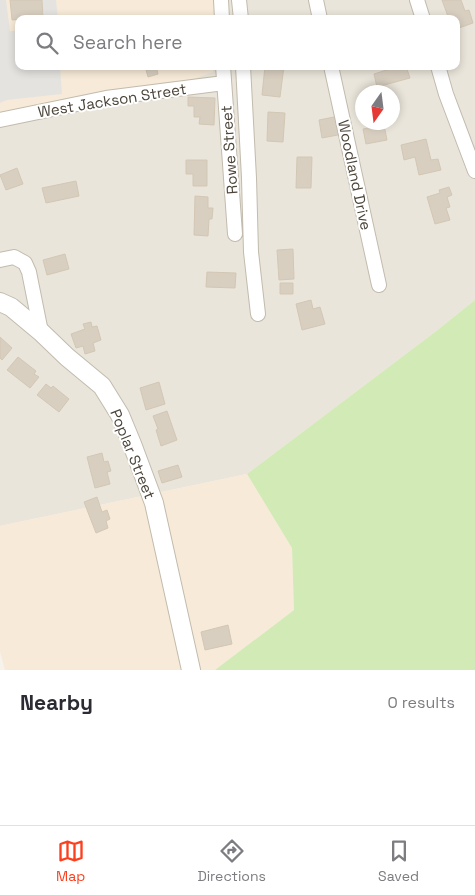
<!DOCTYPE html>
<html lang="en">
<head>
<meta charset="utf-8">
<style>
  :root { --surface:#fff; --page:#f2f2f3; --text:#2b2b33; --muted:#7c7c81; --line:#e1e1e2; --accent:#fc3f1d }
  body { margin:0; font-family:"Space Grotesk",sans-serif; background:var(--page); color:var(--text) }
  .compass { position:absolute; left:355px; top:85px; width:45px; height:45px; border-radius:50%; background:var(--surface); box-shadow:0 2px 8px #0003; rotate:194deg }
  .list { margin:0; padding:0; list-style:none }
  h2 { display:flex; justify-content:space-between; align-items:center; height:65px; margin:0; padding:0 20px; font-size:21px }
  h2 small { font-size:16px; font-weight:400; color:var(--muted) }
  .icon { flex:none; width:28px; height:28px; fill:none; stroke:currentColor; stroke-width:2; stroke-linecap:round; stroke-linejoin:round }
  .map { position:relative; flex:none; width:475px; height:670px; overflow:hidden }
  .search { position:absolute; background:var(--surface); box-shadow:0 2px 8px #0003; left:15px; right:15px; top:15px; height:55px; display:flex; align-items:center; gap:12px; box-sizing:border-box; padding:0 18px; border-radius:10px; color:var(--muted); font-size:19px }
  .sheet { height:155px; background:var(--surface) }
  nav { display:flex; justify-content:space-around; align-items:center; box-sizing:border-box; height:70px; border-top:1px solid var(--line); background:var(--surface); font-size:14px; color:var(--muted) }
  nav a { display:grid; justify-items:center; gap:2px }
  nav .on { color:var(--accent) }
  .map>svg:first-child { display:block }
  .residential { fill:#eae5da; fill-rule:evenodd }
  .commercial { fill:#f7ead8 }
  .green { fill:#d2eab5 }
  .parking { fill:#e5e3e0 }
  .building { fill:#d8cfc1; stroke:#d3c7b4 }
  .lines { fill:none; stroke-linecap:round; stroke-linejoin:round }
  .minor-casing { stroke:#c2bbae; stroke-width:16 }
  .tertiary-casing { stroke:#c2bbae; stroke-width:20 }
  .minor { stroke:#fff; stroke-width:14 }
  .tertiary { stroke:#fff; stroke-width:18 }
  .labels { text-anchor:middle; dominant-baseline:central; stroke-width:4; stroke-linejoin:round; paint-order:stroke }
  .street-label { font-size:15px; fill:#4b4439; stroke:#fff }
</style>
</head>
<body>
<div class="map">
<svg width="475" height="670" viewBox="0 0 475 670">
  <rect width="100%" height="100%" fill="#f6f3ec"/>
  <path class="residential" d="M218,0H475V300L435,332L247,474L0,526V118L212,72L213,66H456V19H217ZM362,92H392V122H362Z"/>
  <path class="commercial" d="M0,0H218L217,19H19V66H213V72L187,81L0,118Z
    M247,474L292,548L294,610L215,670H5L0,652V526Z"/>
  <path class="green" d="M475,300V670H215L294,610L292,548L247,474L435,332Z"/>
  <path class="parking" d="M0,0H6L10,31H19V66H60L62,94L7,100L0,103Z
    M42,0H56L58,19H44Z"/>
  <path class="building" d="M10,0H42L43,17L12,20Z
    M442,0H461L465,11L469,10L473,23L456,29V19H449Z
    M145,66H156L158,74L148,77Z
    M265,66H284L280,97L262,95Z
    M399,66H406L410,78L377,87L374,74Z
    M188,97L215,98L214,125L199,124L200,117H194V106H188Z
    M268,112L285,113L283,142L267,141Z
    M339,116L343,134L322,138L319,120Z
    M384,125L387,140L366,144L363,129Z
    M426,139L431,160L438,159L441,170L419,175L415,157L404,160L401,145Z
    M297,157H312L311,188H296Z
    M186,160H207V186H193V174H186Z
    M17,168L23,184L6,190L0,175Z
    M76,181L79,196L46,203L42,188Z
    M449,187L452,195L447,197L450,207L446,208L450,220L435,224L427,197L440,193L439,190Z
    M195,196L208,197V208H213L212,219H209L208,236L194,235Z
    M293,249L294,279L279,280L277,250Z
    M65,254L69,269L47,275L43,260Z
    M207,272L236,273L235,288L206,287Z
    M280,283H293V294H280Z
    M311,300L313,309L320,307L325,324L302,330L296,304Z
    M91,322L92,327L97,326L101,340L93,343L95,351L85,354L83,346L76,348L71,334L85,329L83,324Z
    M0,337L12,348L2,360L0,358Z
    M18,357L36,371L34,374L39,377L30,388L7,370Z
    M159,382L165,404L146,410L140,388Z
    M46,384L51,388L53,386L69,399L59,412L37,395Z
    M167,411L177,440L161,446L156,430L158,429L153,416Z
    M102,453L104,462L108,461L111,471L107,472L110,484L95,488L87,457Z
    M178,465L182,477L162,483L158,471Z
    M97,497L102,512L107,510L110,519L106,521L108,528L96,533L84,502Z
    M228,625L232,644L205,650L201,632Z"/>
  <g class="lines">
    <g class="minor-casing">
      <path id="minor" d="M221,0L222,19
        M239,0L241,19
        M316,0L320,19
        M417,0L423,19
        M223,66L235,234
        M243,66L249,178L251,252L258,314
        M331,66L379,285
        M438,66L446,94L475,171
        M0,120L106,98L224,83
        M0,260L14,257L25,263L29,272L41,332"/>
    </g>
    <g class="tertiary-casing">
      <path id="tertiary" d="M0,302L11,307L41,332L67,357L102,386L120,415L132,444L154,503L191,670"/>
    </g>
    <use href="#minor" class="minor"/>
    <use href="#tertiary" class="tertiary"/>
  </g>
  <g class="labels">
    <g class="street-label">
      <text transform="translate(112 100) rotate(-9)">West Jackson Street</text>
      <text transform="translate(229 150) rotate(-94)">Rowe Street</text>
      <text transform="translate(355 175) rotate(78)">Woodland Drive</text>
      <text transform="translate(133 454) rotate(68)">Poplar Street</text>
    </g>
  </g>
</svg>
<svg class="compass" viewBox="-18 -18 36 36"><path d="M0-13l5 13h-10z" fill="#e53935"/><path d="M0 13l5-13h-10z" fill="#7c7c81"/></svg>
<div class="search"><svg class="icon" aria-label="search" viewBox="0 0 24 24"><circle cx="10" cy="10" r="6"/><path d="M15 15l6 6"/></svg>Search here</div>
</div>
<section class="sheet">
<h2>Nearby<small>0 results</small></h2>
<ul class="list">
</ul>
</section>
<nav>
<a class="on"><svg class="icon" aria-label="map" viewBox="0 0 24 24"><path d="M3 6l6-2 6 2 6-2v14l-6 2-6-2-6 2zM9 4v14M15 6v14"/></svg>Map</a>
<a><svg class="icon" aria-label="directions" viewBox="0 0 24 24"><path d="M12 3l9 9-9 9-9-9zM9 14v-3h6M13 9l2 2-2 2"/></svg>Directions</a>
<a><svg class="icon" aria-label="saved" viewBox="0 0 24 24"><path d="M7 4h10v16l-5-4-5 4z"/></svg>Saved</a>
</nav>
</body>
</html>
